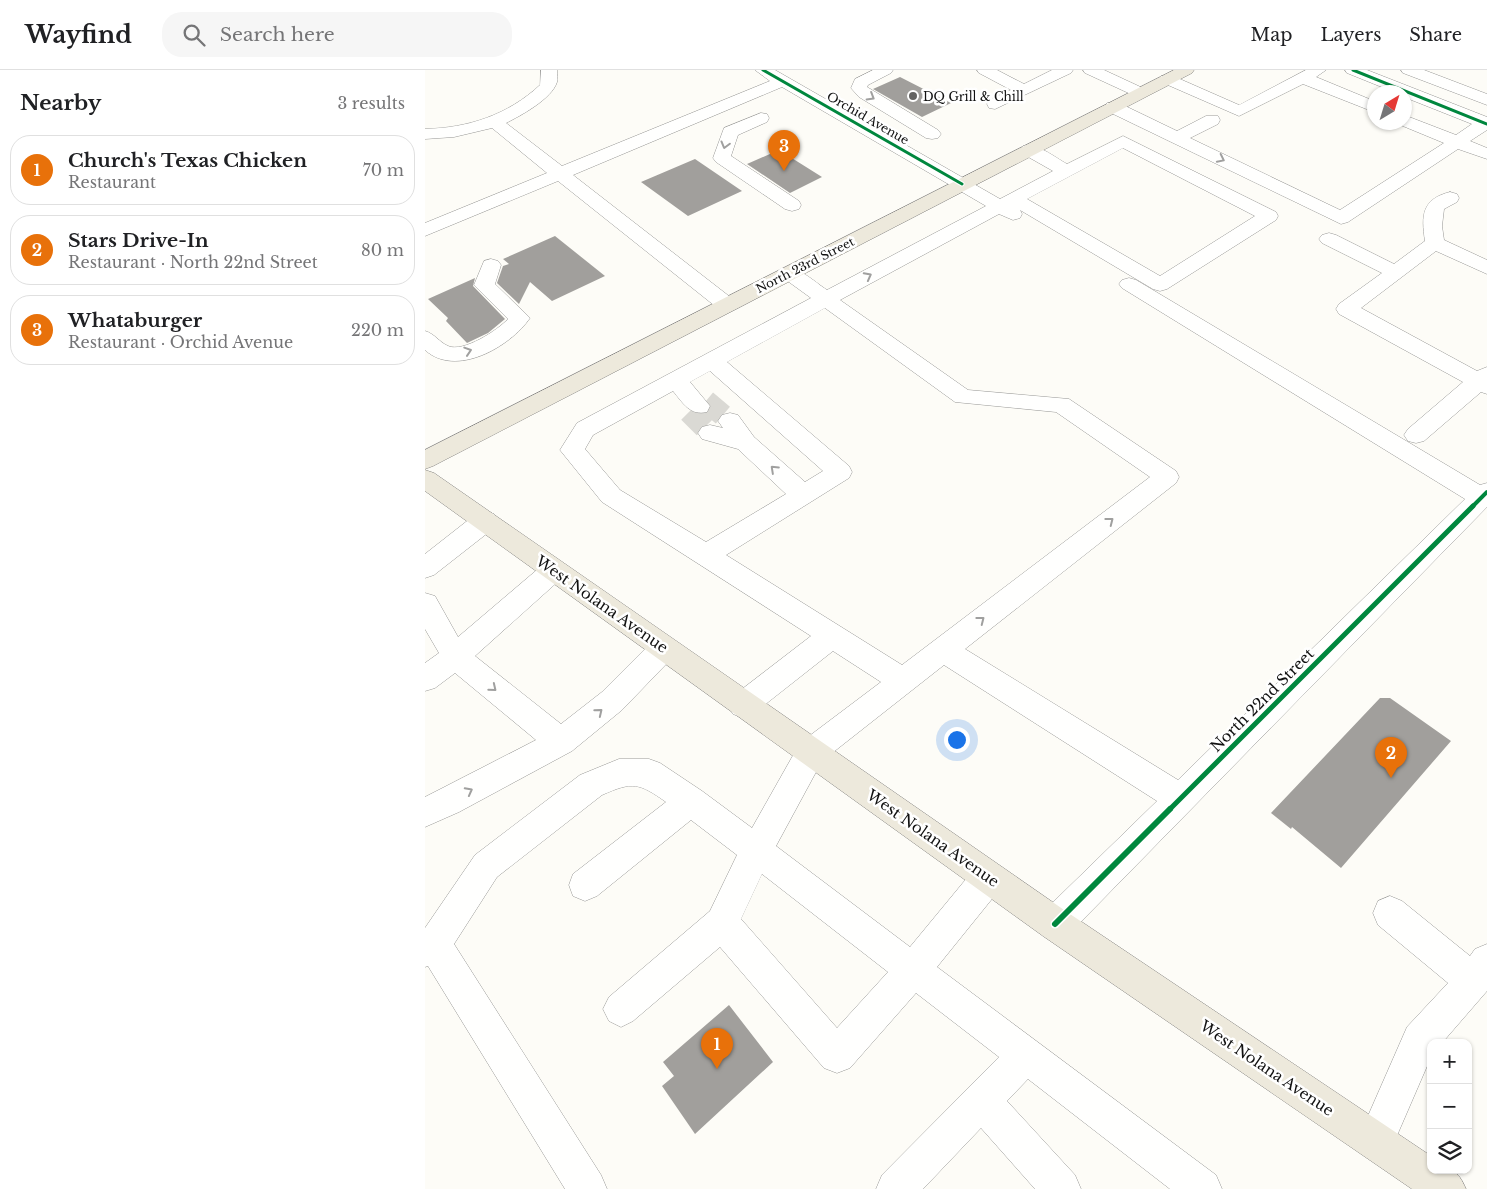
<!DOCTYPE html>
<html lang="en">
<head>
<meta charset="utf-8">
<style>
  :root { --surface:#fff; --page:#f6f6f6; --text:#202124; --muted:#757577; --line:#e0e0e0; --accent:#646362 }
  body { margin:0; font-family:"Libre Baskerville",serif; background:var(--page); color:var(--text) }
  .controls { position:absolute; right:15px; bottom:15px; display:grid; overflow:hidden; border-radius:10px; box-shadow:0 1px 4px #0004 }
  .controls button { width:45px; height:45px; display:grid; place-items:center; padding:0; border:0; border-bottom:1px solid var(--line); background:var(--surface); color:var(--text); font:25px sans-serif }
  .compass { position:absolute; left:942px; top:15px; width:45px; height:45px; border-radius:50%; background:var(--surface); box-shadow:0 1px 4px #0004; rotate:38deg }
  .you { position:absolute; left:531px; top:669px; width:18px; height:18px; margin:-12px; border:4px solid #fff; border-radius:50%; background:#1a73e8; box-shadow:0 0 0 8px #1a73e833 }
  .badge { display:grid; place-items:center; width:32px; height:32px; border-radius:50%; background:var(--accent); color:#fff; font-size:16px; font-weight:700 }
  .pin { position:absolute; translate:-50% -41px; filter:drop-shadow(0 1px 2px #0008) }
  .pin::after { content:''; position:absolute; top:26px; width:18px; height:15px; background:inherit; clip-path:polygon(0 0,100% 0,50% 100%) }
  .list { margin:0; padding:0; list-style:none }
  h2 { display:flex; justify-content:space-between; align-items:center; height:65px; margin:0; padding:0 20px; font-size:21px }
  h2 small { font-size:16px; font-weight:400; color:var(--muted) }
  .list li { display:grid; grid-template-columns:32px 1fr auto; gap:15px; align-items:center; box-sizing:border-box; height:70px; margin:0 10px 10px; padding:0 10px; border:1px solid var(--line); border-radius:20px }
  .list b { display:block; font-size:19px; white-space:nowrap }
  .list p { margin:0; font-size:16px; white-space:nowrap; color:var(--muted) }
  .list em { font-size:16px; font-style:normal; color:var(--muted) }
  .icon { flex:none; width:28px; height:28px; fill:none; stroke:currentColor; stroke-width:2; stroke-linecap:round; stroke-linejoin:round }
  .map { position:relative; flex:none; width:1062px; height:1119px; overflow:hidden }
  header { display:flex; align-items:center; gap:30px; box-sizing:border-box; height:70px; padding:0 25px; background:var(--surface); border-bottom:1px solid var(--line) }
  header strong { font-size:24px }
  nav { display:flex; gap:28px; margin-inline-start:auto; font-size:18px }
  .search { width:350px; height:45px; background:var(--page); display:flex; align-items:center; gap:12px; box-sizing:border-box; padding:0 18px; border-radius:20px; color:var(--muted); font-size:19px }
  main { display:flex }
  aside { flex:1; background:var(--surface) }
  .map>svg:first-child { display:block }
  .building { fill:#a19f9c }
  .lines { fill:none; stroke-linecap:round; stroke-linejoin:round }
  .minor-tunnel { stroke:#dad9d4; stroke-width:22; stroke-dasharray:22 11; stroke-linecap:butt }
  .minor-casing { stroke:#979795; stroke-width:1 }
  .major-casing { stroke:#858482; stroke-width:1 }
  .minor { fill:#fffffe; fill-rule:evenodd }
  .major { fill:#ede9dc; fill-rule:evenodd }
  .cycleway-far3-casing { stroke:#fff; stroke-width:5 }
  .cycleway-far2-casing { stroke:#fff; stroke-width:6 }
  .cycleway-far1-casing { stroke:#fff; stroke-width:8 }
  .cycleway-casing { stroke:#fff; stroke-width:9 }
  .cycleway-far3 { stroke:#00873e; stroke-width:3 }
  .cycleway-far2 { stroke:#00873e; stroke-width:4 }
  .cycleway-far1 { stroke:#00873e; stroke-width:5 }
  .cycleway { stroke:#00873e; stroke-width:6 }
  .oneway { stroke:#a0a09f }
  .poi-dot { fill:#646362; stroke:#fff; stroke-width:2 }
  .labels { text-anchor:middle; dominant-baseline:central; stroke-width:5; stroke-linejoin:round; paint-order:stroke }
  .far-poi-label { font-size:12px; fill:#111; stroke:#fff; text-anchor:start }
  .far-street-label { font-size:12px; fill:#111; stroke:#fff }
  .street-label { font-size:15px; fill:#111; stroke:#fff }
</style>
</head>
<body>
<header>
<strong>Wayfind</strong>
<div class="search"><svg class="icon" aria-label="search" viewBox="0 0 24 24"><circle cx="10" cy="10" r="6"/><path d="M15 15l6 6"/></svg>Search here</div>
<nav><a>Map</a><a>Layers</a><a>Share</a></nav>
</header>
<main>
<aside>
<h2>Nearby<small>3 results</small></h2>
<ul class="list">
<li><span class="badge" style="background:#e8710a">1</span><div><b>Church's Texas Chicken</b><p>Restaurant</p></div><em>70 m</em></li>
<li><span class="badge" style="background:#e8710a">2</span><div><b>Stars Drive-In</b><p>Restaurant · North 22nd Street</p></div><em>80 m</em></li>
<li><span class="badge" style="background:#e8710a">3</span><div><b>Whataburger</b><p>Restaurant · Orchid Avenue</p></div><em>220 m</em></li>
</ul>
</aside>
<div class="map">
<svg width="1062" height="1119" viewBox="0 0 1062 1119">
  <rect width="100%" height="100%" fill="#fdfcf7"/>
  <path class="building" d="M475,7L526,33L497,47L448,19Z
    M354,80L397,107L365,123L322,94Z
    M270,89L317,121L263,146L216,112Z
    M130,166L180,206L127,231L105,212L94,234L72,213L78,196L84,194L78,189Z
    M50,208L48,216L80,249L63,263L42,273L21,251L23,248L3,229Z
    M955,628H965L1026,671L916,798L867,757L866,759L846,743Z
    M304,935L348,992L270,1064L237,1016L249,1006L238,992Z"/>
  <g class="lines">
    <path class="minor-tunnel" d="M281,331L305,351
      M264,342L285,363"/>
    <g class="minor-casing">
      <path id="minor" d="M116,0H132C132,4 133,9 132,12C127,29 95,46 81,53L137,96L345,11L330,0H350L575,129L628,101L598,84L595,80L598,76C613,73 629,87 642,94L698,66L851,142L853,146L851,150L742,219L735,221L728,219L595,140L597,144L595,148L588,150L574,144L415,230L543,320L644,329L751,401L754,407L751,413L540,579L753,710L1040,429L697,218L694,214L697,210L704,208L711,210L1055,415L1062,413V437L642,866L630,871L618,866L613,854L618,842L732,731L519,595L397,691L351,776L485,877L551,797L563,792L575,797L579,808L575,819L512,897L791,1105L797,1119H745L603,1009L582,1031L650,1105L656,1119H610L556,1058L498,1119H451L457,1105L574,987L491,923L425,998L412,1003L399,998L295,877L208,951L196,957L184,951L178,939L184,927L285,841L312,785L266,750L172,826L160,831L148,826L144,815L148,804L241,732C214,713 208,711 177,725L72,807L29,874L176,1105L182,1119H140L3,896L0,897V858L50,785L155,705L194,689H224L235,693L277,721L327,758L375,673L456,612L408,581L328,644L318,648L308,644L303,635L308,626L386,566L177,432L135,380L152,353L386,228L357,207L354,203L357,199C373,195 388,211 402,220L561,136L357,17L148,105L309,230L312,235L309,240L302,241L295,240L133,111L0,166V153L122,103L67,58L29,67L0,69V59C43,58 83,45 115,15ZM698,78L830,146L735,206L602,129ZM400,238L530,332L631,342L725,407L477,595L301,485L424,408L427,402L424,396L302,292ZM285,301L398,401L380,412L329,367L313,345L305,343L297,345L293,351L298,358L285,355L277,357L273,363L277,369L313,379L361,424L281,472L195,420L160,379L168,365L248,321C258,333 265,346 282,342L285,336L265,312ZM337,804L463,902L412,958L316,849Z
        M448,0H468L466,3L443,15L442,17L513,60L516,64L513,68L507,69L501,68L434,27L426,18L430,9Z
        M552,0H572L599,14L627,0H648L646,3L570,39L564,38L562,34L564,30L586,20L554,3Z
        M658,0H679L722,20L724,23L722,26H710L660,3Z
        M881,0H901L891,7L949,31V42L878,14L814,46L736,12L734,9L736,6H748L814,35Z
        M920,0H942L1062,47V60L1045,71L1062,78V89L1033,79L923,152L916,154L682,41L680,37L682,33H694L752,61L781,46H793L795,50L793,54L765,68L915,140L1019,73L973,54L979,52V45L1031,65L1047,54L979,27V22H969L922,3Z
        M976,0H999L1062,24V35L978,3Z
        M336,43L342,44L344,48L342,52L313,65L306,86L374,131L376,135L374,139L367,141L360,139L291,92L288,88L299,58Z
        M1025,122L1032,124L1034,128L1032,132L1019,139L1017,156L1019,170L1062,190V204L1011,181L936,238L1052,301L1062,297V324L1056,322L999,371L991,373L983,371L979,365L983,359L1038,312L914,244L911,239L914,234L957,203L897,173L894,169L897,165L904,163L911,165L969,194L1000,171C996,145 997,129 1025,122Z
        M66,189L73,191L76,195L70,214L105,248C85,277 31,308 0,280V261C10,264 14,272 23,276C38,283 73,260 83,249L49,215L59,191Z
        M60,441L69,444L73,451L69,458L9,505L0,508V484L51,444Z
        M129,490L138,493L142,500L138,507L50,586L136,654L177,622L229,570L239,566L249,570L253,578L249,586L197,640L147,681L34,742L0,757V727L111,670L30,603L10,618L0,621V593L14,583L0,559V523L10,526L33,567L120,493Z
        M965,826L977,831L1045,886L1050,879L1062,874V921L1017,973H1006V987L964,1084L951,1090L938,1084L932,1071L982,957L1023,913L953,855L948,843L953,831Z"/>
    </g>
    <g class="major-casing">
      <path id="major" d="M749,0H769L767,3L8,396L0,399V380Z
        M0,400L9,403L642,842L1006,1086V1100C1027,1100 1032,1098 1041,1119H987L618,866L0,421Z"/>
    </g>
    <use href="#minor" class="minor"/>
    <use href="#major" class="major"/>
    <g class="cycleway-far3-casing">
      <path id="cycleway-far3" d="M338,0L537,114
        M928,0L1062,54"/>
    </g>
    <g class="cycleway-far2-casing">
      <path id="cycleway-far2" d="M1047,437L1062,422"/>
    </g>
    <g class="cycleway-far1-casing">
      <path id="cycleway-far1" d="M744,740L1048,436"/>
    </g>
    <g class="cycleway-casing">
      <path id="cycleway" d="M630,854L745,739"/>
    </g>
    <use href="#cycleway-far3" class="cycleway-far3"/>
    <use href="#cycleway-far2" class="cycleway-far2"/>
    <use href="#cycleway-far1" class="cycleway-far1"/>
    <use href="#cycleway" class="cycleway"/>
  </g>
  <defs><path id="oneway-chevron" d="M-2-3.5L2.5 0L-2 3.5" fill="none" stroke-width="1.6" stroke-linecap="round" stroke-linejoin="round" transform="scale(1.25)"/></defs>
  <g class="oneway">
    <use href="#oneway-chevron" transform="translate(446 27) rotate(31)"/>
    <use href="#oneway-chevron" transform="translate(300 75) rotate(105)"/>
    <use href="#oneway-chevron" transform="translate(796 89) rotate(26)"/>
    <use href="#oneway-chevron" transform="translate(443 206) rotate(-28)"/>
    <use href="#oneway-chevron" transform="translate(43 281) rotate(-18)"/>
    <use href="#oneway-chevron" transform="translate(349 399) rotate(-137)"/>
    <use href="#oneway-chevron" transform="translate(685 451) rotate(-38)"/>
    <use href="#oneway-chevron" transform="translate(556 550) rotate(-38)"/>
    <use href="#oneway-chevron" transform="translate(68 618) rotate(39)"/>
    <use href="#oneway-chevron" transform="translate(174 642) rotate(-39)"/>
    <use href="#oneway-chevron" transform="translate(44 721) rotate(-28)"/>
  </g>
  <circle class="poi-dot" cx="488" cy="26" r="5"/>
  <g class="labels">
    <g class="far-poi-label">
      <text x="498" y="26">DQ Grill &amp; Chill</text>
    </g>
    <g class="far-street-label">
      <text transform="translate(443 48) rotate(30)">Orchid Avenue</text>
      <text transform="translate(380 195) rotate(-27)">North 23rd Street</text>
    </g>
    <g class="street-label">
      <text transform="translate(177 534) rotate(35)">West Nolana Avenue</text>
      <text transform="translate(837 630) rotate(-45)">North 22nd Street</text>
      <text transform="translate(508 768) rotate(35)">West Nolana Avenue</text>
      <text transform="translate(842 998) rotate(34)">West Nolana Avenue</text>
    </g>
  </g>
</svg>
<div class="controls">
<button>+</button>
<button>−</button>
<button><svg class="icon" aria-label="layers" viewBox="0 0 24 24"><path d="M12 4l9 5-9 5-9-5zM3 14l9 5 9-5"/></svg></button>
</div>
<svg class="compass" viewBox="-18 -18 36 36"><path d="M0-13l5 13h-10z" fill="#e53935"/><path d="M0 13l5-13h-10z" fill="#757577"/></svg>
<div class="you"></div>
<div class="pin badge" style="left:292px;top:999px;background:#e8710a">1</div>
<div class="pin badge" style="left:966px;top:708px;background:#e8710a">2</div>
<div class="pin badge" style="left:359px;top:101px;background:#e8710a">3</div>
</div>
</main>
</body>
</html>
